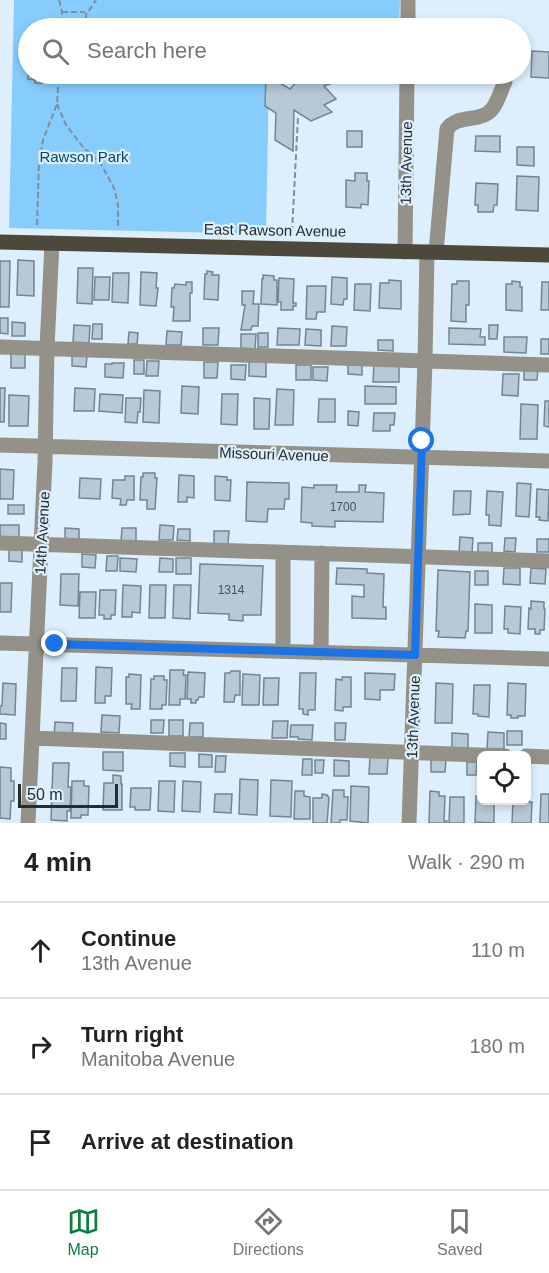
<!DOCTYPE html>
<html lang="en">
<head>
<meta charset="utf-8">
<style>
  :root { --surface:#fff; --page:#f6f6f6; --text:#222; --muted:#767676; --line:#e0e0e0; --accent:#0b8043 }
  body { margin:0; font-family:Arial,sans-serif; background:var(--page); color:var(--text) }
  .controls { position:absolute; right:18px; bottom:18px; display:grid; overflow:hidden; border-radius:9px; box-shadow:0 3px 9px #0003 }
  .controls button { width:54px; height:54px; display:grid; place-items:center; padding:0; border:0; border-bottom:2px solid var(--line); background:var(--surface); color:var(--text); font:30px sans-serif }
  .scale { position:absolute; left:18px; bottom:15px; width:100px; box-sizing:border-box; padding-left:6px; border:3px solid #252c31; border-top:0; font-size:16px; line-height:21px; white-space:nowrap; color:#252c31; -webkit-text-stroke:4px #ddeffd; paint-order:stroke }
  .stop { position:absolute; width:18px; height:18px; margin:-14px; border:4px solid #1a73e8; border-radius:50%; background:#fff }
  .stop.end { background:#1a73e8; border-color:#fff; box-shadow:0 2px 6px #0008 }
  .list { margin:0; padding:0; list-style:none }
  h2 { display:flex; justify-content:space-between; align-items:center; height:78px; margin:0; padding:0 24px; font-size:26px }
  h2 small { font-size:20px; font-weight:400; color:var(--muted) }
  .list li { display:grid; grid-template-columns:39px 1fr auto; gap:18px; align-items:center; box-sizing:border-box; height:96px; padding:0 24px; border-top:2px solid var(--line) }
  .list b { display:block; font-size:22px; white-space:nowrap }
  .list p { margin:0; font-size:20px; white-space:nowrap; color:var(--muted) }
  .list em { font-size:20px; font-style:normal; color:var(--muted) }
  .icon { flex:none; width:33px; height:33px; fill:none; stroke:currentColor; stroke-width:2; stroke-linecap:round; stroke-linejoin:round }
  .map { position:relative; flex:none; width:549px; height:823px; overflow:hidden }
  .search { position:absolute; background:var(--surface); box-shadow:0 3px 9px #0003; left:18px; right:18px; top:18px; height:66px; display:flex; align-items:center; gap:15px; box-sizing:border-box; padding:0 21px; border-radius:33px; color:var(--muted); font-size:22px }
  .sheet { height:366px; background:var(--surface) }
  nav { display:flex; justify-content:space-around; align-items:center; box-sizing:border-box; height:84px; border-top:2px solid var(--line); background:var(--surface); font-size:16px; color:var(--muted) }
  nav a { display:grid; justify-items:center; gap:3px }
  nav .on { color:var(--accent) }
  .map>svg:first-child { display:block }
  .green { fill:#86cdfe }
  .building { fill:#b7c8d6; stroke:#748491; stroke-width:1.5 }
  .lines { fill:none; stroke-linecap:round; stroke-linejoin:round }
  .path { stroke:#818e98; stroke-width:2; stroke-dasharray:6 3; stroke-linecap:butt }
  .minor { stroke:#949189; stroke-width:15 }
  .major { stroke:#4c483a; stroke-width:15 }
  .route { stroke:#1a73e8; stroke-width:8 }
  .labels { text-anchor:middle; dominant-baseline:central; stroke-width:4.5; stroke-linejoin:round; paint-order:stroke }
  .number-label { font-size:12px; fill:#4a535a }
  .park-label { font-size:15px; fill:#07486c; stroke:#ddeffd }
  .street-label { font-size:15px; fill:#252c31; stroke:#ddeffd }
</style>
</head>
<body>
<div class="map">
<svg width="549" height="823" viewBox="0 0 549 823">
  <rect width="100%" height="100%" fill="#ddeffd"/>
  <path class="green" d="M14,0H400L399,28H28V74H269L266,234L9,228Z"/>
  <path class="building" d="M532,51L549,52V78L531,77Z
    M28,62V74H44L43,83H35V80L28,79Z
    M304,74H322L330,84L324,86L336,99L324,105L332,112L311,121L294,110L293,151L275,140L276,113L265,106L266,75L290,89Z
    M347,131H362V147H347Z
    M476,136H500V152L475,151Z
    M517,147H534V166L517,165Z
    M355,173H367V181H369L368,205L361,204V208L346,207V180L355,181Z
    M517,176L539,177L538,211L516,210Z
    M476,183L498,184L497,205H494L493,212H478V205H475Z
    M18,260L34,261V296L17,295Z
    M0,261H10L9,307H0Z
    M78,268H93L92,304L77,303Z
    M207,271L213,272L212,275H219L218,300L204,299L205,274H207Z
    M141,272L157,273L156,288H158L156,306L140,305Z
    M113,273H129L128,303L112,302Z
    M263,275L274,276V280H277V305L261,304L262,279H263Z
    M95,277H110L109,300H94Z
    M332,277L347,278V299H344L343,305L331,304Z
    M279,278L294,279L293,303H296V306H293V310H281V302H278Z
    M389,280L401,281V309L379,308L380,283H389Z
    M457,281H469V305H466V322L451,321L452,284H457Z
    M512,281L520,282V287H522V311L506,310V284H512Z
    M186,282H192V293H190V321H173L174,307H171L172,288H174L175,284L186,285Z
    M542,282H549V310H541Z
    M355,284H371L370,311L354,310Z
    M307,286H326L325,312H317L316,319H306Z
    M242,291H254L253,304H259L258,326H252L251,330H241L245,305H242Z
    M0,318H8V334L0,333Z
    M12,322L25,323V336H12Z
    M93,324H102V339H92Z
    M74,325L90,326L89,343L73,342Z
    M489,325H498L497,339H489Z
    M332,326L347,327L346,346H331Z
    M203,328H219L218,345H203Z
    M278,328L300,329L299,345H277Z
    M449,328L481,329L480,337H485V345L449,344Z
    M306,329L321,330V346L305,345Z
    M167,331L182,332L181,345H166Z
    M129,332L138,333L137,344H128Z
    M258,333H268V347H258Z
    M241,334H256L255,349L241,348Z
    M504,337H527L526,353L504,352Z
    M541,339H549V354H541Z
    M378,340H393V351L378,350Z
    M11,352H25V368H11Z
    M72,356H87L86,367L72,366Z
    M134,360H144V374H134Z
    M249,360H266V377L249,376Z
    M147,361H159L158,376H146Z
    M204,362H218L217,378H204Z
    M348,362L362,363V375L348,374Z
    M112,363H124L123,378L105,377V364H112Z
    M374,363H399V382H373Z
    M231,365H246L245,380L231,379Z
    M296,365H311V380H296Z
    M313,367H328L327,381L313,380Z
    M524,368L538,369L537,380H524Z
    M503,374H519L518,396L502,395Z
    M182,386L199,387L198,414L181,413Z
    M365,386L396,387V404H365Z
    M0,388H5L4,422H0Z
    M75,388L95,389L94,411H74Z
    M277,389L294,390L293,425H275Z
    M144,390L160,391L159,423L143,422Z
    M100,394L123,395L122,413L99,411Z
    M222,394H238L237,425L221,424Z
    M9,395L29,396L28,426H9Z
    M126,398H141L140,412H138L137,423L125,422Z
    M254,398L270,399L269,429H254Z
    M319,399H335V422H318Z
    M545,401H549V427L544,426Z
    M521,404L538,405L537,439H520Z
    M348,411L359,412L358,426L348,425Z
    M374,413H395L394,425H390V431H373Z
    M0,469L14,470L13,499H0Z
    M143,473H155V478H157L155,509H147V500H140L141,477H143Z
    M179,475L194,476V498L187,497V502H178Z
    M125,476H134V500H127L126,505H120L121,499L112,498L113,480H125Z
    M215,476L227,477V480H231L230,501L215,500Z
    M80,478L101,479L100,499L79,498Z
    M247,482L289,483V499H285L284,509H268L267,522L246,521Z
    M517,483L531,484L529,517L516,516Z
    M314,485H337L336,492H359V485H366L365,492L384,493L383,522L335,521V527L312,526V523L301,522L302,487L314,488Z
    M537,489L549,490L548,521L539,520L540,517H536Z
    M454,491H471L470,514L453,515Z
    M487,491L503,492L501,526L489,525V515H486Z
    M8,505H24V514H8Z
    M0,525H19V539H0Z
    M160,525L174,526L173,540H159Z
    M65,528L79,529V540H65Z
    M122,528H136V541H121Z
    M178,529H190V541L177,540Z
    M214,531H229L228,544H214Z
    M460,537L473,538L472,553H459Z
    M505,538H516L515,552L504,551Z
    M537,539H549V552H537Z
    M478,543H492V553H478Z
    M9,548L22,549V562L9,561Z
    M82,554L96,555L95,568L82,567Z
    M107,556H118L117,571H106Z
    M120,558L137,559L136,572L120,571Z
    M160,558L173,559V572H159Z
    M176,558H191V574H176Z
    M200,564L263,566L261,615H243V621L229,620V614L198,613Z
    M337,568L367,569V573L384,574L383,607H386V619L352,618V596L364,597V585L336,584Z
    M504,568H520V585L503,584Z
    M531,568L546,569L545,584L530,583Z
    M438,570L470,572L468,631H466L465,638L438,637L439,631H436Z
    M475,571H488V585H475Z
    M61,574H79L78,606L60,605Z
    M0,583H12L11,612H0Z
    M123,585L141,586L140,613L132,612V617H122Z
    M150,585H166L165,618H149Z
    M174,585H191L190,619L173,618Z
    M100,590H116L115,615H111V619H104V615H99Z
    M80,592H96L95,618H79Z
    M531,601L544,602V609H545L544,630H540V634H535V629H528L529,608L531,609Z
    M475,604L492,605V633H475Z
    M505,606L521,607L520,634L508,633V629H504Z
    M96,667L112,668L111,696H105V703H95Z
    M62,668H77L76,701H61Z
    M170,670H184L183,675H186L185,699H180V705H169Z
    M231,671H240V695H235L234,702H224L225,673H230Z
    M188,672L205,673L204,697H199L198,700H196V703H191V699H187Z
    M300,673H316L315,710H308V715L303,714V709H299Z
    M365,673L395,674L394,690H380V700L365,699Z
    M129,674L141,675L140,709H131L132,704H126V677H129Z
    M243,674L260,675L259,705H242Z
    M154,676H164V680H167L166,705H162V709H150L151,679H154Z
    M342,677H351V707H343V711L335,710L336,679L342,680Z
    M264,678H279L278,705H263Z
    M3,683L16,684L15,715L0,714V706H2Z
    M436,683L453,684L452,723H435Z
    M508,683L526,684L525,716H518V718H511V715H507Z
    M474,685H490L489,717L478,716V714H473Z
    M102,715L120,716L119,733L101,732Z
    M151,720H164L163,733H151Z
    M169,720H183V736H169Z
    M273,721H288L287,738H272Z
    M55,722L73,723L72,738H54Z
    M0,723L6,724V739H0Z
    M190,723H203V737H189Z
    M335,723H346L345,740H335Z
    M291,725H313L312,740L298,739V737H290Z
    M507,731H522V745H507Z
    M488,732L504,733V749H487Z
    M452,733L468,734V748H452Z
    M103,752H123V771L103,770Z
    M170,753H185V767L170,766Z
    M199,754L212,755V767H199Z
    M216,756H226L225,772H215Z
    M370,757L388,758L387,774H369Z
    M431,758L446,759L445,772H431Z
    M303,759H312V775H302Z
    M315,760H324L323,773H315Z
    M334,760L349,761V776H334Z
    M467,762H477L476,775H467Z
    M53,763H69L68,787H71L70,811H67V821L51,820Z
    M0,767L11,768V781H14V801H11L10,819L0,818Z
    M113,775L121,776V784H122V810H103L104,783H113Z
    M240,779L258,780L257,815L239,814Z
    M271,780L292,781L291,817L270,816Z
    M72,781H84V786H89L88,815H81V818H71Z
    M159,781H175L174,812L158,811Z
    M183,781L201,782L200,812L182,811Z
    M351,786L369,787L368,823L350,821Z
    M131,788H151L150,810H135V807H130Z
    M333,790H344V797H348L347,820H340V823H331Z
    M295,791H304V796L310,797V819H294Z
    M430,791L439,792V796H445L444,821H447V823H429Z
    M215,794H232L231,813L214,812Z
    M322,794L327,795L329,798L327,823H313V798H322Z
    M541,794H549V823H540Z
    M476,796H482V800H494V823L475,822Z
    M450,797H464V823H449Z
    M526,798H529V802H532L531,823H512L513,801L526,800Z"/>
  <g class="lines">
    <path class="path" d="M59,0L62,12L61,28
      M62,12H84L86,14
      M86,28V15L96,0
      M57,104L66,125L83,147L101,164L114,188L118,205V228
      M37,225L39,163L43,140L57,104L59,74
      M292,232L298,117"/>
    <path class="minor" d="M408,28V0
      M405,252L407,74
      M436,252L447,129C458,113 481,124 493,108C498,101 501,90 505,82
      M0,347L549,365
      M0,445L549,461
      M0,543L549,561
      M0,643L549,659
      M283,651V552
      M321,653L322,553
      M32,738L505,756
      M526,756L549,757
      M28,823L45,462L47,348L52,243
      M409,823L425,361L427,252"/>
    <path class="major" d="M0,242L549,255"/>
  </g>
  <g class="lines">
    <path class="route" d="M55,644L415,655L422,441"/>
  </g>
  <g class="labels">
    <g class="number-label">
      <text x="343" y="507">1700</text>
      <text x="231" y="590">1314</text>
    </g>
    <g class="park-label">
      <text x="84" y="156">Rawson Park</text>
    </g>
    <g class="street-label">
      <text transform="translate(406 163) rotate(-89)">13th Avenue</text>
      <text transform="translate(275 230) rotate(1)">East Rawson Avenue</text>
      <text transform="translate(274 454) rotate(2)">Missouri Avenue</text>
      <text transform="translate(42 533) rotate(-87)">14th Avenue</text>
      <text transform="translate(413 717) rotate(-88)">13th Avenue</text>
    </g>
  </g>
</svg>
<div class="controls">
<button><svg class="icon" aria-label="locate" viewBox="0 0 24 24"><circle cx="12" cy="12" r="6"/><path d="M12 2v4M12 18v4M2 12h4M18 12h4"/></svg></button>
</div>
<div class="scale">50 m</div>
<div class="stop" style="left:422px;top:441px"></div>
<div class="stop end" style="left:55px;top:644px"></div>
<div class="search"><svg class="icon" aria-label="search" viewBox="0 0 24 24"><circle cx="10" cy="10" r="6"/><path d="M15 15l6 6"/></svg>Search here</div>
</div>
<section class="sheet">
<h2>4 min<small>Walk · 290 m</small></h2>
<ul class="list">
<li><svg class="icon" aria-label="ahead" viewBox="0 0 24 24"><path d="M12 20V5M6 11l6-6 6 6"/></svg><div><b>Continue</b><p>13th Avenue</p></div><em>110 m</em></li>
<li><svg class="icon" aria-label="right" viewBox="0 0 24 24"><path d="M7 20v-9h11M14 6l5 5-5 5"/></svg><div><b>Turn right</b><p>Manitoba Avenue</p></div><em>180 m</em></li>
<li><svg class="icon" aria-label="arrive" viewBox="0 0 24 24"><path d="M6 21V4h12l-3 4 3 4H6"/></svg><div><b>Arrive at destination</b></div></li>
</ul>
</section>
<nav>
<a class="on"><svg class="icon" aria-label="map" viewBox="0 0 24 24"><path d="M3 6l6-2 6 2 6-2v14l-6 2-6-2-6 2zM9 4v14M15 6v14"/></svg>Map</a>
<a><svg class="icon" aria-label="directions" viewBox="0 0 24 24"><path d="M12 3l9 9-9 9-9-9zM9 14v-3h6M13 9l2 2-2 2"/></svg>Directions</a>
<a><svg class="icon" aria-label="saved" viewBox="0 0 24 24"><path d="M7 4h10v16l-5-4-5 4z"/></svg>Saved</a>
</nav>
</body>
</html>
